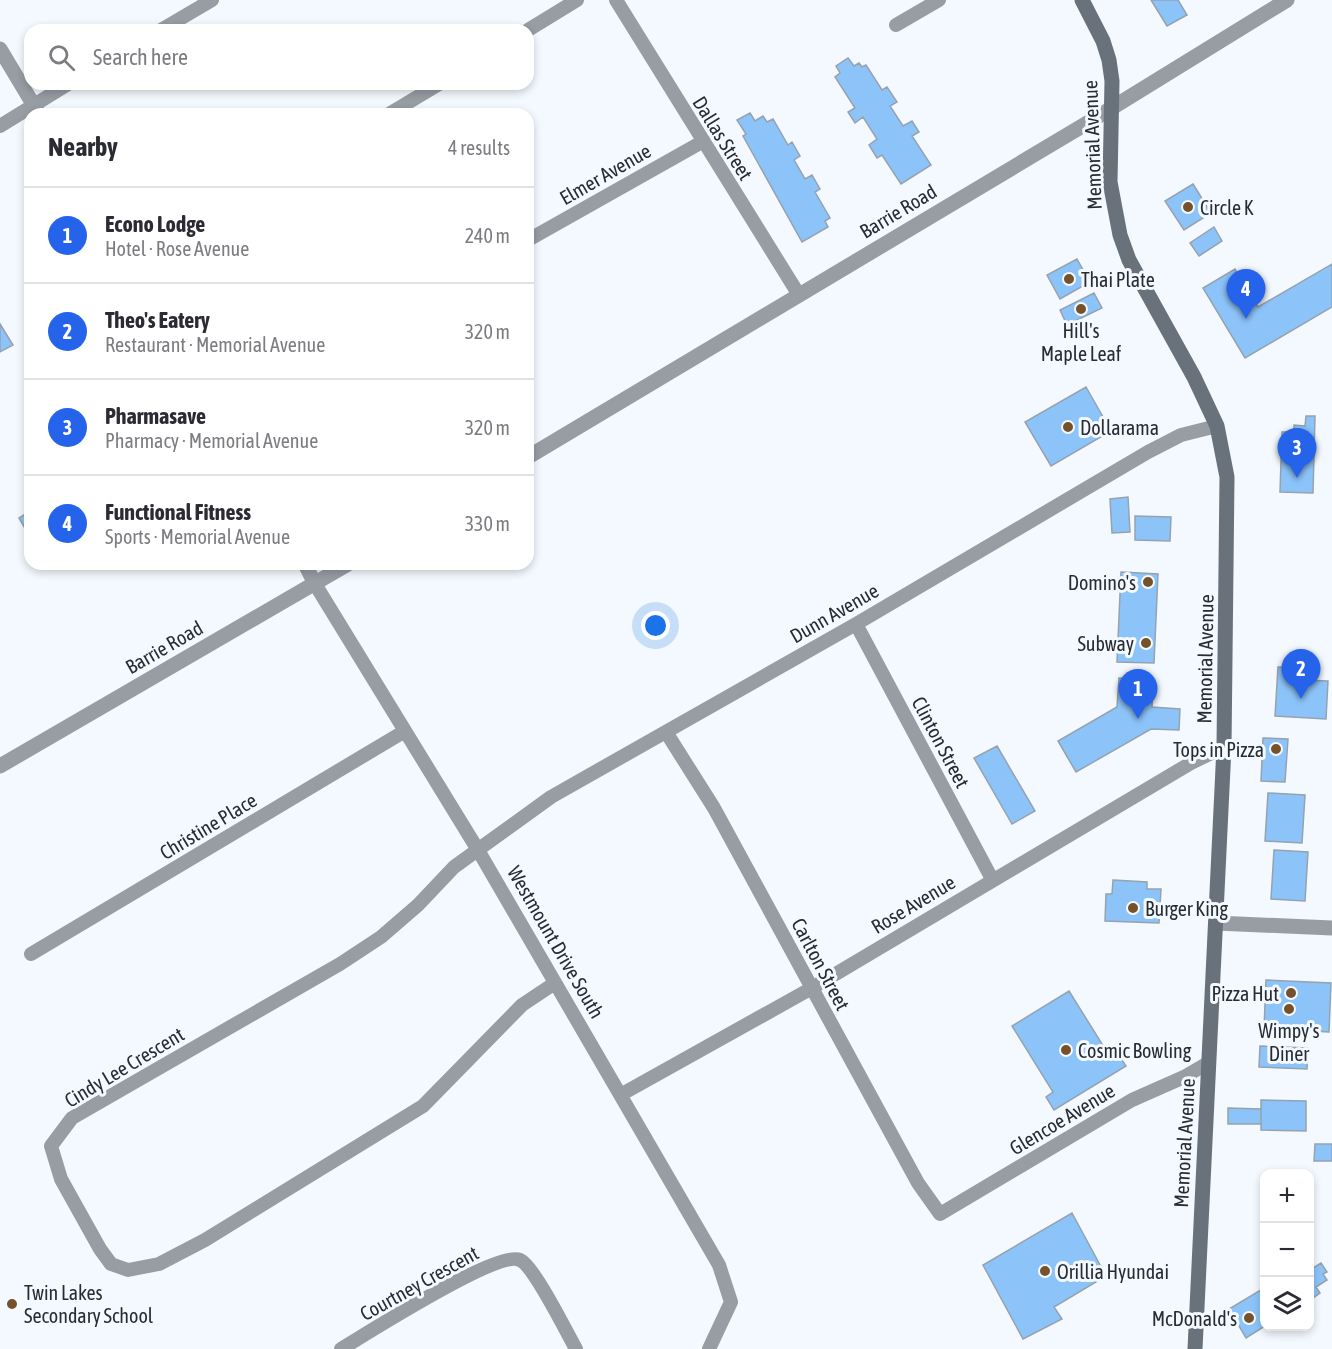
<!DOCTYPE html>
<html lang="en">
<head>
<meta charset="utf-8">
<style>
  :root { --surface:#fff; --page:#f7f7f7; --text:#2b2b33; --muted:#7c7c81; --line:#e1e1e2; --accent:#2563eb }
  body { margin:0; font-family:"Asap Condensed",sans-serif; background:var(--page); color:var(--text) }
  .controls { position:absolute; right:18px; bottom:18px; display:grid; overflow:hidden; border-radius:12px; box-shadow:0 3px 9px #0003 }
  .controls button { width:54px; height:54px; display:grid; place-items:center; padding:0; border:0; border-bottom:2px solid var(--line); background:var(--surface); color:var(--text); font:30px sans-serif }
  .you { position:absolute; left:656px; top:626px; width:21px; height:21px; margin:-15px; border:4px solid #fff; border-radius:50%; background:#1a73e8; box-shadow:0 0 0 9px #1a73e833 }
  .badge { display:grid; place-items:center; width:39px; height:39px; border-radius:50%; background:var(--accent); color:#fff; font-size:20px; font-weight:700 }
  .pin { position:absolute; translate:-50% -50px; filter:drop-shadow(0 2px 3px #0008) }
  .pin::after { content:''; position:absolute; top:32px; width:21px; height:18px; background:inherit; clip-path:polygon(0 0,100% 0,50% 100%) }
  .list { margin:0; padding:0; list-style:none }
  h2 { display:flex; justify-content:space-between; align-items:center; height:78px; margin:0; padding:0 24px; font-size:26px }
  h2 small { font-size:20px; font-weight:400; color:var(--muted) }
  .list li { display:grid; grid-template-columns:39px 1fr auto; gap:18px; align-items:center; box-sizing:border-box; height:96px; padding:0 24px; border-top:2px solid var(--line) }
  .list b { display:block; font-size:22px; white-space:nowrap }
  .list p { margin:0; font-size:20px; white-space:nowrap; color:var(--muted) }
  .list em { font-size:20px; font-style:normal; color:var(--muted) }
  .icon { flex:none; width:33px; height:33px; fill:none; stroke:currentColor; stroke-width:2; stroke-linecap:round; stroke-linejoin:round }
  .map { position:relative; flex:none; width:1332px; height:1349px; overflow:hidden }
  .search { position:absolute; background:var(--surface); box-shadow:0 3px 9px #0003; left:24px; top:24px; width:510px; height:66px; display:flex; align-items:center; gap:15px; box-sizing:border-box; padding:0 21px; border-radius:18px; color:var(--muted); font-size:22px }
  .panel { position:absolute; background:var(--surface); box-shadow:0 3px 9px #0003; left:24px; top:108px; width:510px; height:462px; border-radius:18px }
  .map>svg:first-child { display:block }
  .building { fill:#8cc4fa; stroke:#95a2af; stroke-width:1.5 }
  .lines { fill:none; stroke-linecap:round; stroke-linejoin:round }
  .minor { stroke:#979da3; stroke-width:14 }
  .tertiary { stroke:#979da3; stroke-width:15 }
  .secondary { stroke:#69727a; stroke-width:15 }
  .poi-dot { fill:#75522b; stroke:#f3f9fe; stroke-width:2 }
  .labels { text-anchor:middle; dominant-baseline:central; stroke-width:6; stroke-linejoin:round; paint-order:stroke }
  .street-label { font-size:20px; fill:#272c31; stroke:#f3f9fe }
  .poi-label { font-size:20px; fill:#272c31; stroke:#f3f9fe; text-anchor:start }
</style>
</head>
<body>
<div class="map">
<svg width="1332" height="1349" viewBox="0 0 1332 1349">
  <rect width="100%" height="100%" fill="#f3f9fe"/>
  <path class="building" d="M1151,0H1178L1187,15L1167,26Z
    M848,58L854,66L859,63L862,67L866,65L882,90L887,87L897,102L890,106L903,126L912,121L919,132L912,136L931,165L901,184L882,155L877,158L869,145L877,139L863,117L855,123L848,112L855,108L835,77L840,73L836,66Z
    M750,113L755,121L763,116L767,122L773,119L788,145L792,142L800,156L794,160L805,179L812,175L820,189L815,192L830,218L825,221L828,227L802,242L743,136L746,134L737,120Z
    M1193,184L1211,213L1184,230L1165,201Z
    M1214,227L1222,241L1199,256L1190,243Z
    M1077,259L1090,282L1060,299L1047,275Z
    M1332,264V307L1245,358L1203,288L1235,269L1258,307Z
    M1094,293L1102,308L1067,325L1060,310Z
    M0,324L13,345L0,352Z
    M1086,387L1111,431L1051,466L1025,422Z
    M1306,416H1315L1313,493L1280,492L1282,432H1294V425L1305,426Z
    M1128,497L1130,532L1112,533L1110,499Z
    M30,511V537L19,518Z
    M1135,516L1171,517L1170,541L1135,540Z
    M1121,572L1158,574L1154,663L1117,662Z
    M1278,667L1303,668V680L1328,681L1326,719L1275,716Z
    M1119,678L1153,680L1152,707L1180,709L1179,730L1151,729L1076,772L1058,741L1117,707Z
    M1263,738L1288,739L1285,782L1261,781Z
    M997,746L1035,811L1012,824L974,758Z
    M1268,793L1305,795L1302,843L1265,841Z
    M1274,850L1308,852L1305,901L1271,899Z
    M1113,880L1147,882V889H1161L1159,923L1105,921L1106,894H1112Z
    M1266,980L1331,983L1329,1032L1264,1029Z
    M1069,991L1107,1052L1114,1048L1126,1066L1054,1110L1046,1097L1053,1092L1012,1026Z
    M1260,1046L1308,1048L1307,1069L1259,1067Z
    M1261,1100L1306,1101V1131L1261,1130Z
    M1228,1108L1261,1109V1124H1228Z
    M1315,1144H1332V1161H1314Z
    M1072,1213L1106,1276L1054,1307L1062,1319L1023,1339L983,1265Z
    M1321,1263L1327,1272L1323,1274L1327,1280L1316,1287L1320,1293L1310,1300V1270Z
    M1264,1288L1265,1326L1246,1338L1229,1309Z"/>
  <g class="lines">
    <path class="minor" d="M616,0L799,295
      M896,25L939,0
      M161,30L212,0
      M528,30L577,0
      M389,114L439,84
      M0,126L68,84
      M528,240L702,142
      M315,584L478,850L719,1265L731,1302L709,1349
      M856,624L992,879
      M666,732L714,808L918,1183L940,1214L1132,1100L1184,1077L1208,1063
      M31,954L405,731
      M555,983L522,1005L423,1106L205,1240L159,1264L128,1270L111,1264L100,1249L61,1179L51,1146L72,1118L340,964L381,937L418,905L454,867L551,797L856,624L1148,452L1181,435L1217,426
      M622,1094L812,988L1191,763L1224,747
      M341,1349C368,1333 497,1250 520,1260C534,1266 567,1333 576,1349"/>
    <path class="tertiary" d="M0,49L39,114
      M528,457L1089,122L1287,0
      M305,564L315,584
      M0,766L348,564
      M1216,923L1332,928"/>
    <path class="secondary" d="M1082,0L1103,41L1109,60L1112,81L1110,182L1120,235L1129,260L1194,377L1217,426L1227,477L1224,747L1195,1349"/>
  </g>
  <g class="poi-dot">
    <circle cx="1188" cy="207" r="6"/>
    <circle cx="1069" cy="279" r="6"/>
    <circle cx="1081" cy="309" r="6"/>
    <circle cx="1068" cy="427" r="6"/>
    <circle cx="1148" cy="582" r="6"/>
    <circle cx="1146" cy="643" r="6"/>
    <circle cx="1276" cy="749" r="6"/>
    <circle cx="1133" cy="908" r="6"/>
    <circle cx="1291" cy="993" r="6"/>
    <circle cx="1289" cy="1009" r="6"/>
    <circle cx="1066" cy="1050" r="6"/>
    <circle cx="1045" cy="1271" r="6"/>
    <circle cx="12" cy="1304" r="6"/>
    <circle cx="1249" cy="1318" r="6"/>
  </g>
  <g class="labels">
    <g class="street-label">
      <text transform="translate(723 138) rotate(58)">Dallas Street</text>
      <text transform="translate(1092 145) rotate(-92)">Memorial Avenue</text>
      <text transform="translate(605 174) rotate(-30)">Elmer Avenue</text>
      <text transform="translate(898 211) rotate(-31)">Barrie Road</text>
      <text transform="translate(834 613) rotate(-30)">Dunn Avenue</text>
      <text transform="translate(164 647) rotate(-30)">Barrie Road</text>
      <text transform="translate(1205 659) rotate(-89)">Memorial Avenue</text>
      <text transform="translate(941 742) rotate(62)">Clinton Street</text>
      <text transform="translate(208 826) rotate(-31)">Christine Place</text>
      <text transform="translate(913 904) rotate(-31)">Rose Avenue</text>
      <text transform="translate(556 942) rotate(60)">Westmount Drive South</text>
      <text transform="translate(821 964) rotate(62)">Carlton Street</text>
      <text transform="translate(124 1067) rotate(-31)">Cindy Lee Crescent</text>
      <text transform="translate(1062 1119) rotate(-31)">Glencoe Avenue</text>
      <text transform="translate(1184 1143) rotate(-87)">Memorial Avenue</text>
      <text transform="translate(419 1283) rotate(-29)">Courtney Crescent</text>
    </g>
    <g class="poi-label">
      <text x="1200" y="207">Circle K</text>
      <text x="1081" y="279">Thai Plate</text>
      <text x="1081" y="330" text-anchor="middle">Hill's<tspan x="1081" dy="23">Maple Leaf</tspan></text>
      <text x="1080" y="427">Dollarama</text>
      <text x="1136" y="582" text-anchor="end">Domino's</text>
      <text x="1134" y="643" text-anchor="end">Subway</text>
      <text x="1264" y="749" text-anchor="end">Tops in Pizza</text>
      <text x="1145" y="908">Burger King</text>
      <text x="1279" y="993" text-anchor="end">Pizza Hut</text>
      <text x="1289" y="1030" text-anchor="middle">Wimpy's<tspan x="1289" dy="23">Diner</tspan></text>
      <text x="1078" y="1050">Cosmic Bowling</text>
      <text x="1057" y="1271">Orillia Hyundai</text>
      <text x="24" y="1292">Twin Lakes<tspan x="24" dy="23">Secondary School</tspan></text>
      <text x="1237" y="1318" text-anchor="end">McDonald's</text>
    </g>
  </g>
</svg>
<div class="controls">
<button>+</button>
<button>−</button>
<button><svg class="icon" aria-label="layers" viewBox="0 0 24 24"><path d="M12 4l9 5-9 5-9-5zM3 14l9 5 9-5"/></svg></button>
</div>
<div class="you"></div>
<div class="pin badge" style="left:1138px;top:719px">1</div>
<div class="pin badge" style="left:1301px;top:699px">2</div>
<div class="pin badge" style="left:1297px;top:478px">3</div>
<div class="pin badge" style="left:1246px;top:319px">4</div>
<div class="search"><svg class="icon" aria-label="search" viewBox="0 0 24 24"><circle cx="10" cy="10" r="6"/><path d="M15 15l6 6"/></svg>Search here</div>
<section class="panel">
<h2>Nearby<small>4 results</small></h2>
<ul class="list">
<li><span class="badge">1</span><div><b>Econo Lodge</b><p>Hotel · Rose Avenue</p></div><em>240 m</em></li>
<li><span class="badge">2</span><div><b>Theo's Eatery</b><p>Restaurant · Memorial Avenue</p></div><em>320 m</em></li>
<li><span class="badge">3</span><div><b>Pharmasave</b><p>Pharmacy · Memorial Avenue</p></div><em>320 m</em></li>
<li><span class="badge">4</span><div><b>Functional Fitness</b><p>Sports · Memorial Avenue</p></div><em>330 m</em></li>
</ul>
</section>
</div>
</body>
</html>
